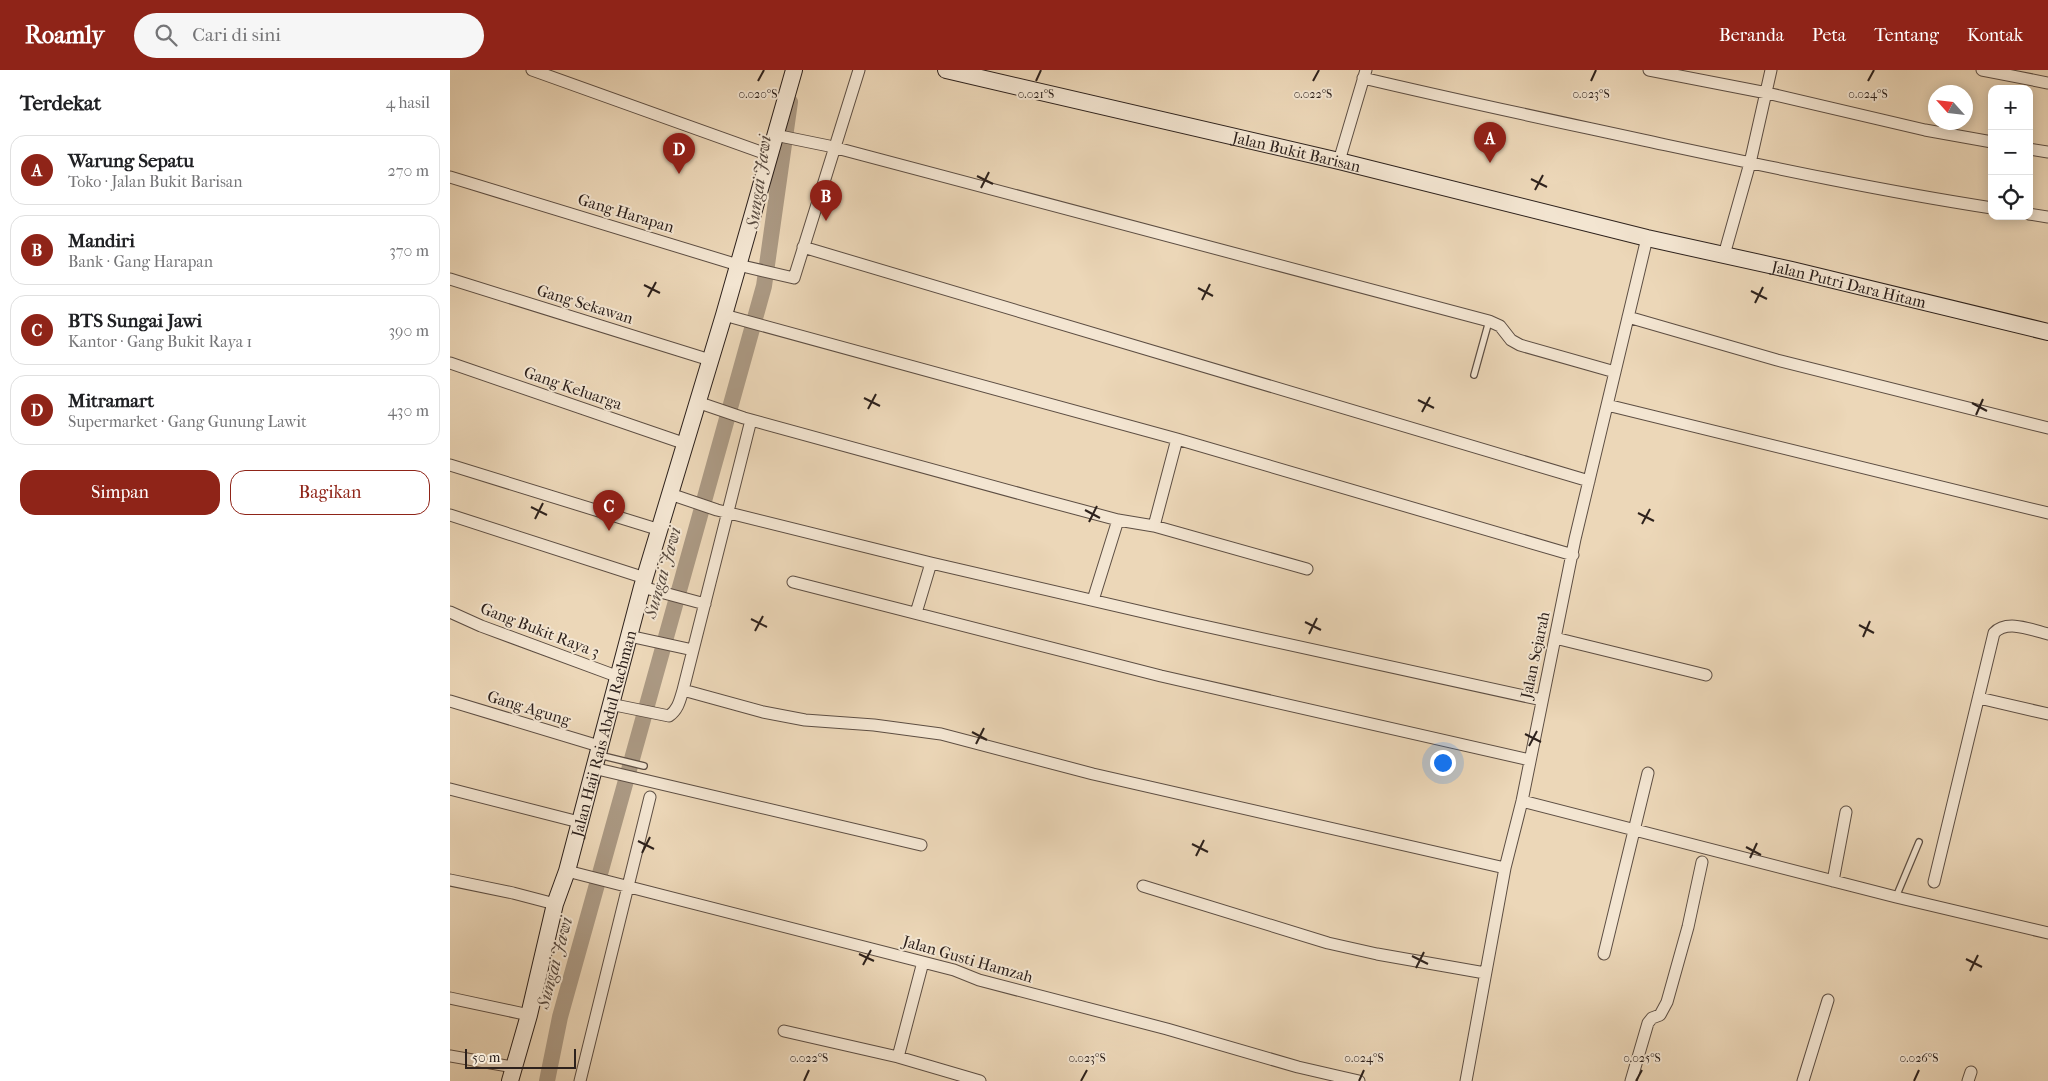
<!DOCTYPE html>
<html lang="id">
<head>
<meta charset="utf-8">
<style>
  :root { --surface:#fff; --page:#f6f6f6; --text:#202124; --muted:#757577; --line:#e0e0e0; --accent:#8f2418 }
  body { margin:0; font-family:"IM FELL French Canon",serif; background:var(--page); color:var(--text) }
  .controls { position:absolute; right:15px; top:15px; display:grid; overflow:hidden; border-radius:10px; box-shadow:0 2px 12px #0003 }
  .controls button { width:45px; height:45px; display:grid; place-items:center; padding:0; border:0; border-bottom:1px solid var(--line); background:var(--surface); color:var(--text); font:25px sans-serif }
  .compass { position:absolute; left:1478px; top:15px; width:45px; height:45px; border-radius:50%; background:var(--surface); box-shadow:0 2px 12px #0003; rotate:297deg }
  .scale { position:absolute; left:15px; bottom:12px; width:111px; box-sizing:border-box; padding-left:5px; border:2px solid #2d211c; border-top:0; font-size:14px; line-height:18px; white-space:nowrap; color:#2d211c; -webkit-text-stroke:4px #f3e5d1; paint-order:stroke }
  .you { position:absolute; left:992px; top:692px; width:18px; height:18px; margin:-12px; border:4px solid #fff; border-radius:50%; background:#1a73e8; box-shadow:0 0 0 8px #1a73e833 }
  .badge { display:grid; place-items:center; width:32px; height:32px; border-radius:50%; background:var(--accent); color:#fff; font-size:16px; font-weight:700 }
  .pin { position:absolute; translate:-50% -41px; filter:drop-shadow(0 1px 2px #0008) }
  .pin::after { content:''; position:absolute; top:26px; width:18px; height:15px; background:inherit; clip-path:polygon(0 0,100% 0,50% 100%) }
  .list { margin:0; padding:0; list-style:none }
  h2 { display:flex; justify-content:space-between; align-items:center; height:65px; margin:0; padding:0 20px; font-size:21px }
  h2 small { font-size:16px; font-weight:400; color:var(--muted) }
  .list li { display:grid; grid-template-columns:32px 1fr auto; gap:15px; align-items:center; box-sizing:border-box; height:70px; margin:0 10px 10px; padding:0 10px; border:1px solid var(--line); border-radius:15px }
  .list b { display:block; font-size:19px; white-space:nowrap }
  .list p { margin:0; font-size:16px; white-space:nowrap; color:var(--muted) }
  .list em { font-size:16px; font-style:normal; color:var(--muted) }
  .actions { display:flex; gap:10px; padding:15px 20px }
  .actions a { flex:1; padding:11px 0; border:1px solid var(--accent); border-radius:15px; text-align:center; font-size:18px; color:var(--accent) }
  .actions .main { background:var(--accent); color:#fff }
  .icon { flex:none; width:28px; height:28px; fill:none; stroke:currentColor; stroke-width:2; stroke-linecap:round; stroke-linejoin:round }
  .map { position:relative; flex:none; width:1598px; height:1011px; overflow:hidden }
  header { display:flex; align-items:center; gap:30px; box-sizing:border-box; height:70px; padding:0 25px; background:var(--accent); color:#fff }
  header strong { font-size:24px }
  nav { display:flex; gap:28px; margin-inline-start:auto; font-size:18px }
  .search { width:350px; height:45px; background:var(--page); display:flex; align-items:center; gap:12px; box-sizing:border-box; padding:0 18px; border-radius:28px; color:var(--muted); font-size:19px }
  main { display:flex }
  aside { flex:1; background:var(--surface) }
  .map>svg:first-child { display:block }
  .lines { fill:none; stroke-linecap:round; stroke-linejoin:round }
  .canal { stroke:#ab9983; stroke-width:16 }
  .lane-casing { stroke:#5d4e43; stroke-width:8 }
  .street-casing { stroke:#5d4e43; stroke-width:13 }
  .secondary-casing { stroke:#2d211c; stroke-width:18 }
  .lane { stroke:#f3e5d1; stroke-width:5.5 }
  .street { stroke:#f3e5d1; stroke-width:11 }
  .secondary { stroke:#f3e5d1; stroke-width:16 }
  .ticks { fill:none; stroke:#2d211c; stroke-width:2 }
  .labels { text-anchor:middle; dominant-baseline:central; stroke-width:4; stroke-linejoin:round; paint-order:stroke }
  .street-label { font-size:16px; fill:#2d211c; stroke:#f3e5d1 }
  .water-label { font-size:18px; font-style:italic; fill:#594b40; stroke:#f3e5d1 }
  .ticks-label { font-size:12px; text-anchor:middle; fill:#2d211c; stroke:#f3e5d1; stroke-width:4; stroke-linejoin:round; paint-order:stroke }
</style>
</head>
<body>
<header>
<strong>Roamly</strong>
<div class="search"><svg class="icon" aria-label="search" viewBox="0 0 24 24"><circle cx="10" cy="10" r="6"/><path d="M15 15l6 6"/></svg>Cari di sini</div>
<nav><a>Beranda</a><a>Peta</a><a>Tentang</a><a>Kontak</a></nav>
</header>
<main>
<aside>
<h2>Terdekat<small>4 hasil</small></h2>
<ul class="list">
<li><span class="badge">A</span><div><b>Warung Sepatu</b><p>Toko · Jalan Bukit Barisan</p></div><em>270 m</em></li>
<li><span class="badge">B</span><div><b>Mandiri</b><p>Bank · Gang Harapan</p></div><em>370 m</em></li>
<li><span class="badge">C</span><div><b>BTS Sungai Jawi</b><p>Kantor · Gang Bukit Raya 1</p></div><em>390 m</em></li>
<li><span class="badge">D</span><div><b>Mitramart</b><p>Supermarket · Gang Gunung Lawit</p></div><em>430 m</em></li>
</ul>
<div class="actions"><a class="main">Simpan</a><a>Bagikan</a></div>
</aside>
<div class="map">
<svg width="1598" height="1011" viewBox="0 0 1598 1011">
  <rect width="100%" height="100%" fill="#ecd7b8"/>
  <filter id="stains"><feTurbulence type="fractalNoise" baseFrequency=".004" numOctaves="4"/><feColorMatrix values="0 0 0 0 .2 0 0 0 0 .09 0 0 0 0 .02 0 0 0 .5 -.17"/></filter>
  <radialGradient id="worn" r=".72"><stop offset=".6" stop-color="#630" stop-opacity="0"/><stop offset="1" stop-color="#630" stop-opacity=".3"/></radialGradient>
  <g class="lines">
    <path class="canal" d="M97,1011L110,947L314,216L340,32"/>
    <g class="lane-casing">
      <path id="lane" d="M1024,305L1039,251
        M149,685L194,696
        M1446,827L1469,772"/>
    </g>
    <g class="street-casing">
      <path id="street" d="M82,0L319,85
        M1199,0L1317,23L1475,60L1542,72
        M1532,0L1598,13
        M913,8C1014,32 1115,53 1216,75C1324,98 1432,121 1542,138
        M325,65L379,76L1039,251L1050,256L1061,270L1070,275L1165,302
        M1579,79L1598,82
        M889,91L916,0
        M0,107L288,195L344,208L409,0
        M1579,144L1598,147
        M353,177L1139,411
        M1274,185L1300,93L1321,0
        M0,209L260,290
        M274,245L727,369L1123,485
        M1178,247L1327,290L1598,358
        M0,293L236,374
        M247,332L294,348L582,427L668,450L704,456L857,499
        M1157,335L1598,443
        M0,395L210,460
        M220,424L267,440L481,493L736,552L1092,630
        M0,445L195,508
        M704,456L727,369
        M343,512L711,606L1080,690
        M192,517L255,534
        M643,530L668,450
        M0,542L31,556L169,607
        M466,543L481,493
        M179,566L243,580
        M1105,568L1256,605
        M233,620L301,350
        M1529,628L1598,644
        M0,631L149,676
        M160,634L219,646C228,640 230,630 233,620L313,642L355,650L424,655L491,664L643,704L1055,798
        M143,698L471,775
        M0,719L129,752
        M1072,731L1446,827L1598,863
        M117,801L504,900L529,910L717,959L848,997L909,1011
        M0,810L63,823L105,834
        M1383,811L1396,742
        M1484,812L1544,563C1557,549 1582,560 1598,564
        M693,816L878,873L927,884L1035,903
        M1154,884L1198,703
        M0,928L79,945
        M334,961L448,987L530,1011
        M0,986L63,997
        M448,987L473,892
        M130,1011L200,727
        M1016,1011L1055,798L1072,731L1125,469L1197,168
        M1181,1011L1198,953L1202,948L1210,945L1217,932L1238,857L1252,792
        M1353,1011L1378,930
        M1518,1011L1521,1002"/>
    </g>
    <g class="secondary-casing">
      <g id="secondary">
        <path id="s1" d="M496,0L889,91L1197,168L1342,200L1598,262"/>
        <path id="s2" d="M60,1011L79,945L105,834L117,801L192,517L274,245L344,0"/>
      </g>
    </g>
    <use href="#lane" class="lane"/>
    <use href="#street" class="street"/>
    <use href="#secondary" class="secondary"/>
  </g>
  <path class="ticks" d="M308,11L314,0M586,11L591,0M863,11L869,0M1141,11L1146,0M1418,11L1424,0M527,106L543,114M1081,109L1097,117M531,118L539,102M1085,120L1093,105M194,215L210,223M748,218L763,226M1301,221L1317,229M198,227L206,212M752,230L760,214M1305,233L1313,217M414,328L430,336M968,330L984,338M1522,333L1537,341M418,339L426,324M972,342L980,327M1526,345L1533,329M81,437L97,445M635,440L650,448M1188,443L1204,451M85,449L93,433M639,452L647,436M1192,454L1200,439M301,549L317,557M855,552L871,560M1409,555L1424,563M305,561L313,546M859,564L867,548M1413,567L1420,551M522,662L537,670M1075,664L1091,672M526,674L534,658M1079,676L1087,661M188,771L204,779M742,774L758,782M1296,777L1311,785M192,783L200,767M746,786L754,770M1300,788L1307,773M409,884L424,891M962,886L978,894M1516,889L1532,897M413,895L421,880M966,898L974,882M1520,901L1528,885M354,1011L359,1000M631,1011L637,1000M909,1011L914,1000M1186,1011L1192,1000M1464,1011L1469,1000"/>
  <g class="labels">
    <g class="street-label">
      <text stroke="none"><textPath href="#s1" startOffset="360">Jalan Bukit Barisan</textPath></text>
      <text transform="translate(176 143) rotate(17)">Gang Harapan</text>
      <text stroke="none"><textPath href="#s1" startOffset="928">Jalan Putri Dara Hitam</textPath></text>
      <text transform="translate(135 234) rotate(17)">Gang Sekawan</text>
      <text transform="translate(123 318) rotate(19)">Gang Keluarga</text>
      <text transform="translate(90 560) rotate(21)">Gang Bukit Raya 3</text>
      <text transform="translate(1085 585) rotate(-78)">Jalan Sejarah</text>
      <text transform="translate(79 638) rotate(17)">Gang Agung</text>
      <text stroke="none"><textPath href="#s2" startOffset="360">Jalan Haji Rais Abdul Rachman</textPath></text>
      <text transform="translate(518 889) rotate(16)">Jalan Gusti Hamzah</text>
    </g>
    <g class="water-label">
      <text transform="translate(309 112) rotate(-82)">Sungai Jawi</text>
      <text transform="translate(213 503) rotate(-74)">Sungai Jawi</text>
      <text transform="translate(105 893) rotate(-75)">Sungai Jawi</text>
    </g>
  </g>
  <g class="ticks-label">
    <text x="308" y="28">0.020°S</text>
    <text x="586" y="28">0.021°S</text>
    <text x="863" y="28">0.022°S</text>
    <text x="1141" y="28">0.023°S</text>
    <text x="1418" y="28">0.024°S</text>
    <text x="359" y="992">0.022°S</text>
    <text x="637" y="992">0.023°S</text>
    <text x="914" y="992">0.024°S</text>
    <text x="1192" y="992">0.025°S</text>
    <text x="1469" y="992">0.026°S</text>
  </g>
  <rect width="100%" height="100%" filter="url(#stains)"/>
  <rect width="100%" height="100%" fill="url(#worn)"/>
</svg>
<div class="controls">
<button>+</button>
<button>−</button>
<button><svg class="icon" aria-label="locate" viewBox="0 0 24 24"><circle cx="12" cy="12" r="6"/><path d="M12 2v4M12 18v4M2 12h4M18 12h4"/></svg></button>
</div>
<svg class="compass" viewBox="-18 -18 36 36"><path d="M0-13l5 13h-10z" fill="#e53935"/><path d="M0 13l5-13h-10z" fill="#757577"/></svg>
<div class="scale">50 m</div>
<div class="you"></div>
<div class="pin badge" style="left:1040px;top:93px">A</div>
<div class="pin badge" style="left:376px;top:151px">B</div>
<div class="pin badge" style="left:159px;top:461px">C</div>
<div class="pin badge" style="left:229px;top:104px">D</div>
</div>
</main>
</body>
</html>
